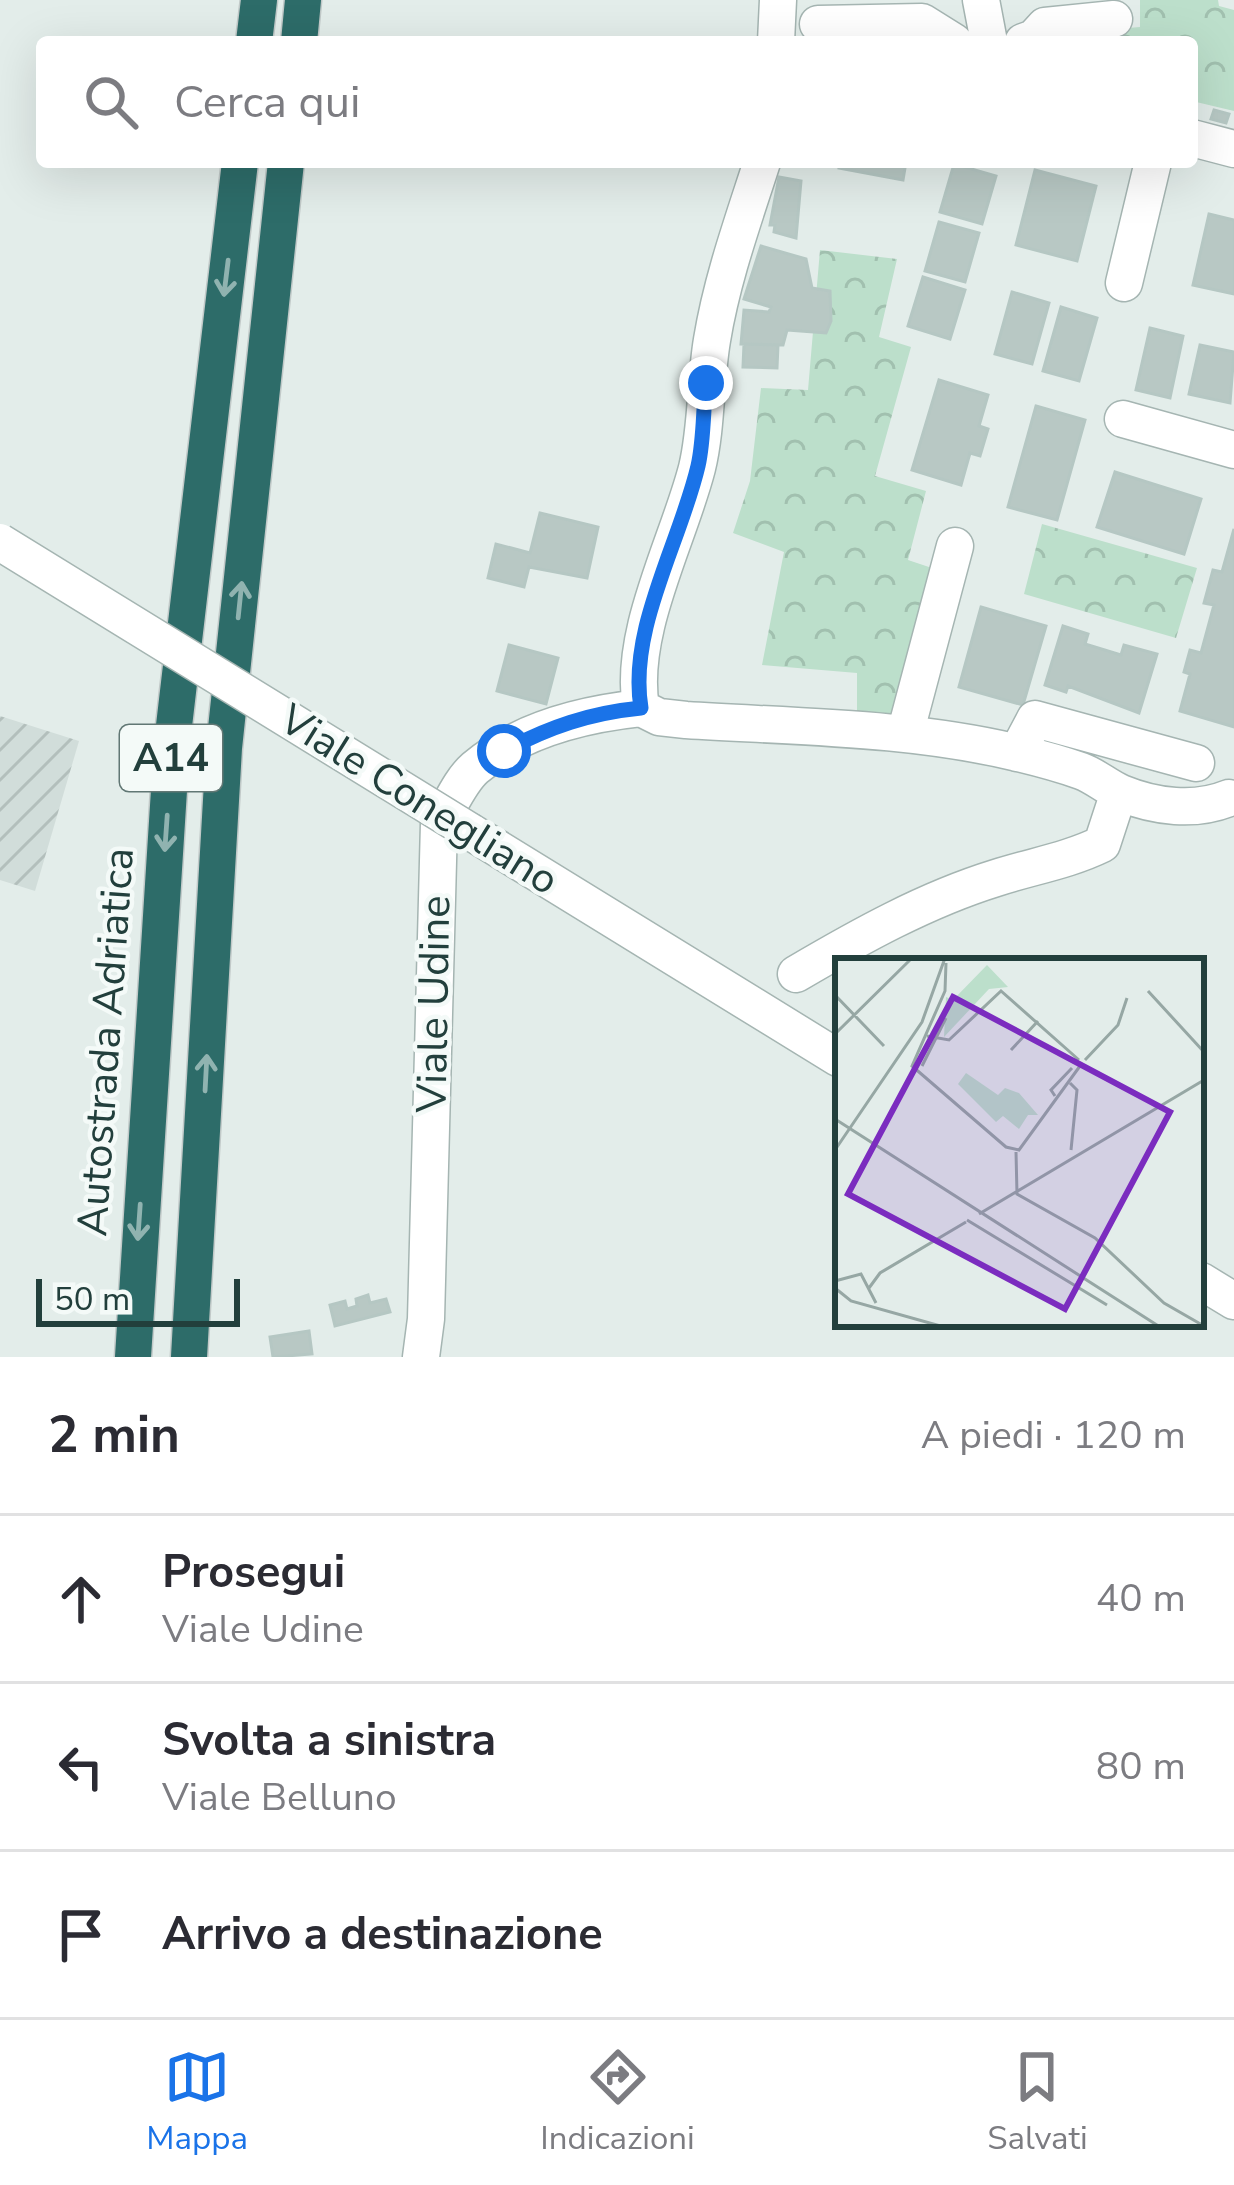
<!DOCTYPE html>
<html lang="it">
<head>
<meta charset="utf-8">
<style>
  :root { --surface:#fff; --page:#f2f2f3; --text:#2b2b33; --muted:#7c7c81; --line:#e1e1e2; --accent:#1a73e8 }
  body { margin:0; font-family:"Nunito Sans",sans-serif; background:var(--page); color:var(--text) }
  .scale { position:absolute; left:36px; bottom:30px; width:204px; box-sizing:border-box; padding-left:12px; border:6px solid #223f3c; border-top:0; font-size:33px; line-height:42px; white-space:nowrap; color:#223f3c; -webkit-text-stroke:9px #f4faf8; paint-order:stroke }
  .stop { position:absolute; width:36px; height:36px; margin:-27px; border:9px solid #1a73e8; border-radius:50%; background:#fff }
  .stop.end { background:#1a73e8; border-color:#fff; box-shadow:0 3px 12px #0008 }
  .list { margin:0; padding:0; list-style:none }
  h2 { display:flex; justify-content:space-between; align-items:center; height:156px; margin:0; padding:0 48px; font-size:51px }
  h2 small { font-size:39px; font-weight:400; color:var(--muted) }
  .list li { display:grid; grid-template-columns:78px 1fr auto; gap:36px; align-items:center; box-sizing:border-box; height:168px; padding:0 48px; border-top:3px solid var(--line) }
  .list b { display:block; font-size:45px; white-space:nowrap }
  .list p { margin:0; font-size:39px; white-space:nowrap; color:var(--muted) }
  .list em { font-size:39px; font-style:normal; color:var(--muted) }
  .icon { flex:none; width:66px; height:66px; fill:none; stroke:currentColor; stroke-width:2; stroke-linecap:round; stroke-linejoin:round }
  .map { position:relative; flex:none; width:1234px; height:1357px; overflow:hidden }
  .search { position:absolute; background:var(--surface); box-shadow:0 12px 48px #0002; left:36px; right:36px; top:36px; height:132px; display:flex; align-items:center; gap:30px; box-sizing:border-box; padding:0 42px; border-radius:12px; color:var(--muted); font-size:45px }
  .sheet { height:660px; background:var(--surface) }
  nav { display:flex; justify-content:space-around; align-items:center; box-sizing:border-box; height:168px; border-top:3px solid var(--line); background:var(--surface); font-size:33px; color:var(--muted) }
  nav a { display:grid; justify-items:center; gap:6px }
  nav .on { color:var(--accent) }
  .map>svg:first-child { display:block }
  .industrial { fill:url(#industrial-furrows) }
  .forest { fill:url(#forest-crowns) }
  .building { fill:#b8c8c4; stroke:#b5c7c3; stroke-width:3 }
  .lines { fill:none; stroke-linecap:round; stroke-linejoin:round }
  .minor-casing { stroke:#a5b5b2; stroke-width:39 }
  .highway-casing { stroke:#c1c9c8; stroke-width:39 }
  .minor { stroke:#fff; stroke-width:36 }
  .highway { stroke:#2d6c69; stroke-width:36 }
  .minor-bridge-casing { stroke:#a5b5b2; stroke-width:39; stroke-linecap:butt }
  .minor-bridge { stroke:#fff; stroke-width:36 }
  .oneway { stroke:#90b3b0 }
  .route { stroke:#1a73e8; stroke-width:15 }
  .labels { text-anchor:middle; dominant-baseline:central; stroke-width:9; stroke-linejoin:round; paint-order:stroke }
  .shield { fill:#f4faf8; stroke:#617774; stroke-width:3 }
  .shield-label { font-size:39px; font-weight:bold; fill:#223f3c }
  .street-label { font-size:42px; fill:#223f3c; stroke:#f4faf8 }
  .inset-road { fill:none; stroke:#96a7a4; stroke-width:3 }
  .view { fill:#7b2cbf; fill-opacity:0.15; stroke:#7b2cbf; stroke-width:6 }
  .inset-edge { fill:none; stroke:#223f3c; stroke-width:6 }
</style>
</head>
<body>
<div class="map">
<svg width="1234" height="1357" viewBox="0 0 1234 1357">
  <defs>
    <pattern id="industrial-furrows" width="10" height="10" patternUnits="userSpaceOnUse" patternTransform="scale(3)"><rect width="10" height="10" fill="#d1ddda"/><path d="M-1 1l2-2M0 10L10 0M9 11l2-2" fill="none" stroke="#b3bfbc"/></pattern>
    <pattern id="forest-crowns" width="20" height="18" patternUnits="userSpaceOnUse" patternTransform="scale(3)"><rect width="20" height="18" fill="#bcdfcb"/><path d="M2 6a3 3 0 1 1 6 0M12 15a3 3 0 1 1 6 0" fill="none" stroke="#a1c0af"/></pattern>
  </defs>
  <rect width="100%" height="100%" fill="#e3edea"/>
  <path class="industrial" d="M0,716L79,741L35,891L0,880Z"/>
  <path class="forest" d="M1140,0H1218L1219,6L1234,10V111L1192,101V42H1040L1044,35L1140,27Z
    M820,250L897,259L879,337L911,347L875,476L926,491L908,560L935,569L902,706L890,717L857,715V673L762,665L784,552L733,533L750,481L761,388L808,390Z
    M1042,524L1197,568L1176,638L1024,594Z"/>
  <path class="building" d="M1214,110L1229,114L1226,123L1211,119Z
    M840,162H906L903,180L839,168Z
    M954,164L996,176L982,224L940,212Z
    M1035,170L1096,186L1077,261L1016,245Z
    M779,177L801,181L796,238L774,232L775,225H770Z
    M1209,214L1234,220V294L1193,285Z
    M939,222L979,233L965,282L925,271Z
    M761,246L806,259L812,288L830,291L831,321L826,333L787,330L783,345L741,344L744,310L769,312L771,307L744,299Z
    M923,277L965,290L950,339L908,326Z
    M1012,292L1049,303L1032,364L995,354Z
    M1061,307L1097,318L1079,381L1043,371Z
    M1150,328L1183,336L1170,398L1136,390Z
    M744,344L778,345L777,368L743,367Z
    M1200,345L1234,352L1230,403L1189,394Z
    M939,380L988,395L979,426L988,429L980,456L970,453L961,485L912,470Z
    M1036,406L1085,420L1057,520L1008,507Z
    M1115,472L1201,499L1184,554L1097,527Z
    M540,513L598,527L587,578L529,567L524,587L488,578L496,544L530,553Z
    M1234,529V727L1180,711L1190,674L1184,672L1190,650L1201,653L1214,605L1204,603L1213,570L1222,572Z
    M981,607L1046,626L1023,705L959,687Z
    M1063,626L1088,634L1085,644L1121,655L1124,645L1157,654L1139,713L1068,686L1066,692L1045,685Z
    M509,645L558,658L546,704L497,691Z
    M368,1295L370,1303L386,1299L390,1312L335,1326L330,1305L345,1301L347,1309L357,1306L356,1299Z
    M309,1331L312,1354L273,1357L270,1337Z"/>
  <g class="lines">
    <g class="minor-casing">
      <path id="minor" d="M981,0L989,42
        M818,24L922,22L954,42
        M776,42L778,0
        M1023,42L1034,38L1045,26L1114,19
        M1192,138L1234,149
        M762,162C743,221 722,279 712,340C705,381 707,427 697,468C678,542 628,632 641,708L659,717L686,720C796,727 910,727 1018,753C1039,758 1061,764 1081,771C1095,776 1107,787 1121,793C1155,807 1195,812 1229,798
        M1124,283L1153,162
        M1123,419L1234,450
        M905,734L955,546
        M1017,753L1035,719L1196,763
        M471,832L838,1058
        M796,974C859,937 925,900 996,878C1033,866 1067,861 1102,844L1119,792
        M1201,1281L1234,1301
        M421,1357L426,1319L439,823C450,806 460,781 475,768C520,730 584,714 641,708"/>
    </g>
    <g class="highway-casing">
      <path id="highway" d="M254,42L259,0
        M299,42L303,0
        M133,1357L172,743L240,162
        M189,1357L224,748L286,162"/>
    </g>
    <use href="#minor" class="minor"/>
    <use href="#highway" class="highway"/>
    <g class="minor-bridge-casing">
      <path id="minor-bridge" d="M0,542L471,832"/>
    </g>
    <use href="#minor-bridge" class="minor-bridge"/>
  </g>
  <defs><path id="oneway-shaft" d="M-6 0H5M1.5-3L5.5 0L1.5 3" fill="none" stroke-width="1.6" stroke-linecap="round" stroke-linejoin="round" transform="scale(3)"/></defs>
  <g class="oneway">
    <use href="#oneway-shaft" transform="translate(226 278) rotate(97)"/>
    <use href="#oneway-shaft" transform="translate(240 600) rotate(-84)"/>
    <use href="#oneway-shaft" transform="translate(166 833) rotate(94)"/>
    <use href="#oneway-shaft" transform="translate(206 1073) rotate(-87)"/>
    <use href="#oneway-shaft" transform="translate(139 1222) rotate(94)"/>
  </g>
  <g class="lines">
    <path class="route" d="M504,751C549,727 590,713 641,708C628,629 680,543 698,466C704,440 703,410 706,383"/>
  </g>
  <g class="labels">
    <rect class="shield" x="120" y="725" width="102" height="66" rx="9"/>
    <g class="shield-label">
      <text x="171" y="758">A14</text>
    </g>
    <g class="street-label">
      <text transform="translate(419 800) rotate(32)">Viale Conegliano</text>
      <text transform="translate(434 1004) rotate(-89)">Viale Udine</text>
      <text transform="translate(106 1042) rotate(-86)">Autostrada Adriatica</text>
    </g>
  </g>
  <g transform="translate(835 958)">
    <rect width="369" height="369" fill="#e3edea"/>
    <path d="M152,7L173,29L154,31L109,79L111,39L118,42ZM131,115L163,137L170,130L184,135L203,157H193L184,171L168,158L161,164L123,126Z" fill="#bcdfcb"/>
    <path class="inset-road" d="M111,5L110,33L77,108L171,189L184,192L245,108M313,33L369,94M0,37L49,88M0,76L77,0M92,78L114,82L166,33L244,102M176,92L203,63M250,102L283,67L292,40M87,108L111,60M235,125L242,132L236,192M220,138L216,132L237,110M0,161L325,369M0,192L87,64L110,0M181,194L182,236L260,280L329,345L369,368M144,256L369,122M132,262L272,347M0,323L26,316L41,345M0,330L16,343L109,369M34,330L45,315L131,264"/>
    <path class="view" d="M118,39L335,154L230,351L13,236Z"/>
    <rect width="369" height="369" class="inset-edge"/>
  </g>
</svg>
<div class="scale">50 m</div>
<div class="stop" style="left:504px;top:751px"></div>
<div class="stop end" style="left:706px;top:383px"></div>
<div class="search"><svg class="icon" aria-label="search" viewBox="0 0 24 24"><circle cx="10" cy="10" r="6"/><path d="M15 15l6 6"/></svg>Cerca qui</div>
</div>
<section class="sheet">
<h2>2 min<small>A piedi · 120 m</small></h2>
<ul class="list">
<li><svg class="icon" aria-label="ahead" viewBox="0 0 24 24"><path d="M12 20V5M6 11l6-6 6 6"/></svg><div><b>Prosegui</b><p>Viale Udine</p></div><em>40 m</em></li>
<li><svg class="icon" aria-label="left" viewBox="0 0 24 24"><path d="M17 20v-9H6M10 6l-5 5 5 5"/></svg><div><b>Svolta a sinistra</b><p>Viale Belluno</p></div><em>80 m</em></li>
<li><svg class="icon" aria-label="arrive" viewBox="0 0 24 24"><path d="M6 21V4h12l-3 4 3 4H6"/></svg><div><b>Arrivo a destinazione</b></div></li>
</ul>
</section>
<nav>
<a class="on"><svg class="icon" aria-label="map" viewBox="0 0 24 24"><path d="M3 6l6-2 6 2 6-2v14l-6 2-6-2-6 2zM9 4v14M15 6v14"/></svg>Mappa</a>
<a><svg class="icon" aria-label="directions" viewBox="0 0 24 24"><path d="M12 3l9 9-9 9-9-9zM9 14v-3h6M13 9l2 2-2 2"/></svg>Indicazioni</a>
<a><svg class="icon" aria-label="saved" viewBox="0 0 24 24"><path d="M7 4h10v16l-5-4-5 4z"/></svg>Salvati</a>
</nav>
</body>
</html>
